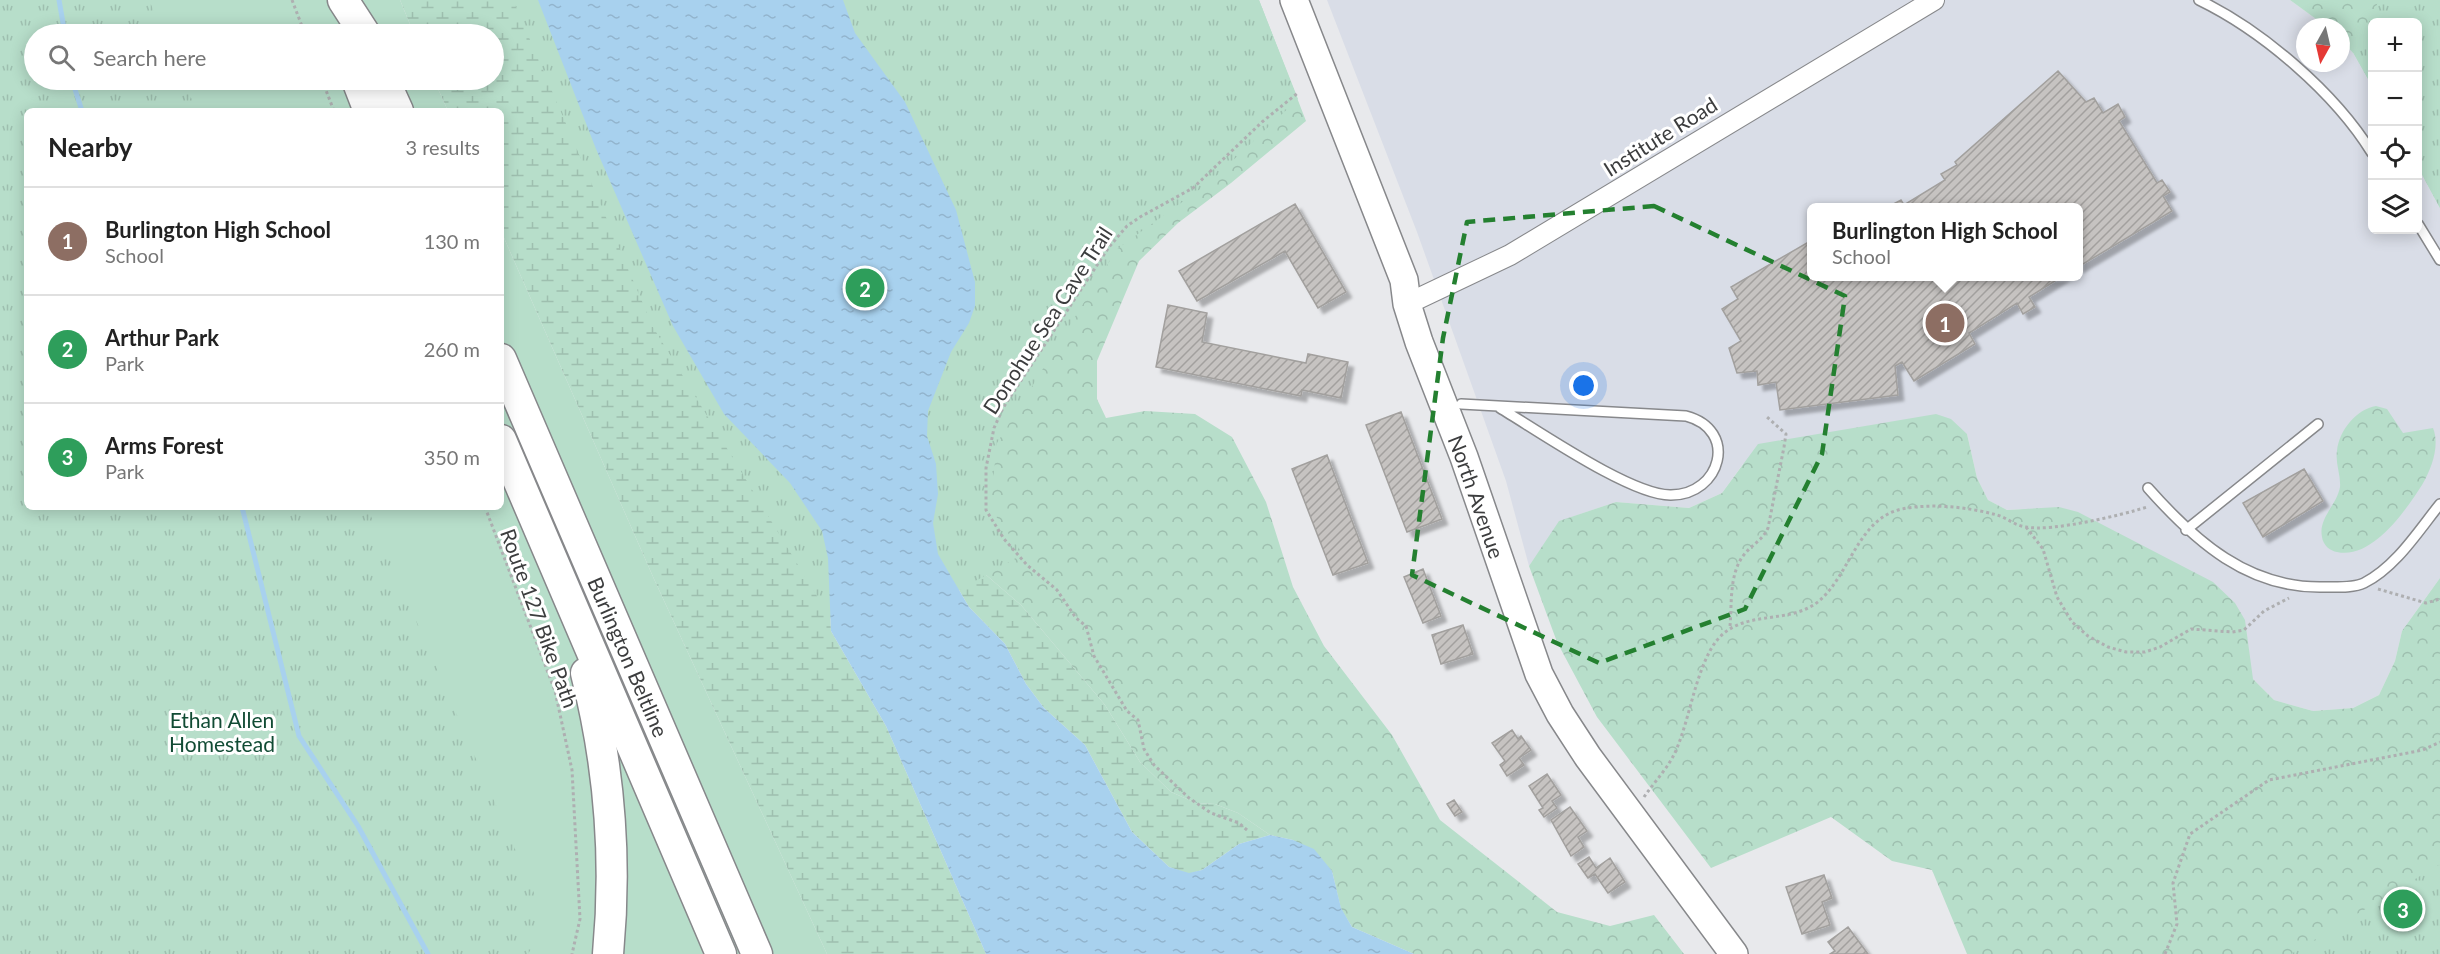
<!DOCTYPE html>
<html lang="en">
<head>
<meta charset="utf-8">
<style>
  :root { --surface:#fff; --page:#f2f2f2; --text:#222; --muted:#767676; --line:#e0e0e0; --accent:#ea580c }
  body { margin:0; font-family:Lato,sans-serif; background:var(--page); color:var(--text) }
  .controls { position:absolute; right:18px; top:18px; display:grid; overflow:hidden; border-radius:9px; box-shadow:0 3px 15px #0003 }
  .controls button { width:54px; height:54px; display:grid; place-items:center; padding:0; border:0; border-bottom:2px solid var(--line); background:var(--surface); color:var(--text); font:30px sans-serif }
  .compass { position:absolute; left:2296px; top:18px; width:54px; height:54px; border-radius:50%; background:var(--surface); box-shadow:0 3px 15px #0003; rotate:188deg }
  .you { position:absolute; left:1584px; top:386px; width:21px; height:21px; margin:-15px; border:4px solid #fff; border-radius:50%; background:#1a73e8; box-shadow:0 0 0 9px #1a73e833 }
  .badge { display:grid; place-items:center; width:39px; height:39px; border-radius:50%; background:var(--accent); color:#fff; font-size:20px; font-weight:700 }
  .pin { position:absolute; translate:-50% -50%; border:3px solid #fff; box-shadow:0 2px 6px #0006 }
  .popup { position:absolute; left:1807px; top:203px; width:276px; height:78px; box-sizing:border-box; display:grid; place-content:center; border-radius:9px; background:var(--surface); filter:drop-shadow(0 2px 4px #0005); font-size:20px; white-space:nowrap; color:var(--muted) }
  .popup b { font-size:22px; color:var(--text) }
  .popup::after { content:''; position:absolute; left:50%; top:100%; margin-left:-12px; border:12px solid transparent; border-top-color:var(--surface) }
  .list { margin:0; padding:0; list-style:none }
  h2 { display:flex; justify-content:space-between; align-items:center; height:78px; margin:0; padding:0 24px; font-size:26px }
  h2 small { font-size:20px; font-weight:400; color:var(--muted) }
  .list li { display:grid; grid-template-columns:39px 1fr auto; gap:18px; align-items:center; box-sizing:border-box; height:108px; padding:0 24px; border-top:2px solid var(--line) }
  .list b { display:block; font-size:22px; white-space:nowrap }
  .list p { margin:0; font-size:20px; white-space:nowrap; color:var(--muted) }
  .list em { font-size:20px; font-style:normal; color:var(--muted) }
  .icon { flex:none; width:33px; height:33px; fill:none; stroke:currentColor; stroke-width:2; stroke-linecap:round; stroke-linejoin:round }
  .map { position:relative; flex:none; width:2440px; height:954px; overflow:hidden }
  .search { position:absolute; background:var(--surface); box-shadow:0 3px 15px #0003; left:24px; top:24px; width:480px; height:66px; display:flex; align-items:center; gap:15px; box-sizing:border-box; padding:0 21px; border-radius:33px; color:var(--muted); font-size:22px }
  .panel { position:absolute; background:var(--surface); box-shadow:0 3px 15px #0003; left:24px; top:108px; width:480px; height:402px; border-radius:9px }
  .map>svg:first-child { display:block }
  .built { fill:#d9dde7; fill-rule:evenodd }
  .grass { fill:#b7deca }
  .forest { fill:url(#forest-crowns) }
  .wetland { fill:url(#wetland-marsh) }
  .park { fill:url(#park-tufts) }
  .water { fill:url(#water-ripples) }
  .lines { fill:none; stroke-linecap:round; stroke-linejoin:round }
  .stream { stroke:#a8d1ee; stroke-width:5 }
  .building { fill:url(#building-hatch); stroke:#a2a09e; stroke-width:1.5; filter:url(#shadow) }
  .service-casing { stroke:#87888b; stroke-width:12 }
  .minor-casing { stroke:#87888b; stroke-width:22 }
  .secondary-casing { stroke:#87888b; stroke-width:30 }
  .primary-casing { stroke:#87888b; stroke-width:33 }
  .path { stroke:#aeafb1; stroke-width:3; stroke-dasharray:3 3; stroke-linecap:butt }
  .service { stroke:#fff; stroke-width:9 }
  .minor { stroke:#fff; stroke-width:20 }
  .secondary { stroke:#fff; stroke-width:27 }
  .primary { stroke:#fff; stroke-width:30 }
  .marked { fill:none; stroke:#248030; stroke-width:4.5; stroke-dasharray:12 8; stroke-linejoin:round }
  .labels { text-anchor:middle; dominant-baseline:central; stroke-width:6; stroke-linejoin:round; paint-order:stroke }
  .street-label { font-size:21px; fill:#3c3d3e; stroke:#fff }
  .park-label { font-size:21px; fill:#114b34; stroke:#fff }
</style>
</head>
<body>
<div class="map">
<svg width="2440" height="954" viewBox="0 0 2440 954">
  <defs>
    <pattern id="forest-crowns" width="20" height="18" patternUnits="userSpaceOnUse" patternTransform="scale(1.5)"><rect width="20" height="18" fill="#b7deca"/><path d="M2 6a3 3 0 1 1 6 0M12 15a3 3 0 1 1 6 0" fill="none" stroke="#9ebfaf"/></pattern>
    <pattern id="wetland-marsh" width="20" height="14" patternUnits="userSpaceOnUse" patternTransform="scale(1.5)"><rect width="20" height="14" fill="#b7deca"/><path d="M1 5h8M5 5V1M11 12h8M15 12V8" fill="none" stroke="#9ebfaf"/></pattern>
    <pattern id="park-tufts" width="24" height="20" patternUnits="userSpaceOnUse" patternTransform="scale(1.5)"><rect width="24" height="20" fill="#b7deca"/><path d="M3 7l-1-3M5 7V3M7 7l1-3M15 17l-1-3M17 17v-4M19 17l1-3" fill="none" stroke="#9ebfaf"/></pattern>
    <pattern id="water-ripples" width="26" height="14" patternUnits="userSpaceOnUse" patternTransform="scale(1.5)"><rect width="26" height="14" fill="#a8d1ee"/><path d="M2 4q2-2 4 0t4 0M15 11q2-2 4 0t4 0" fill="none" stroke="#92b4cd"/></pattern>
    <pattern id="building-hatch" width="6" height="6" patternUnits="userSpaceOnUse" patternTransform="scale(1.5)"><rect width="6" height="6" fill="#c6c3c1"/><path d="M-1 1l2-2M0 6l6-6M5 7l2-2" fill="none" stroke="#a2a09e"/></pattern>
    <filter id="shadow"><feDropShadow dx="5.5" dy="5.5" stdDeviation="1.5" flood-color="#0004"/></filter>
  </defs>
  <rect width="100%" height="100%" fill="#e8e9ec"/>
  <path class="built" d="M1327,0H2290L2327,27H2305V63H2341V40L2354,54L2372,86V230H2418V167L2440,208V578L2402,631L2395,661L2379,695L2353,708L2313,711L2274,700L2253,679L2021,509L2007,510L1988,500L1977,478L1967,434L1743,464L1722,493L1689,508L1616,502L1560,521L1529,566L1506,481L1417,232ZM1812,208H2078V276H1812Z"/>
  <path class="grass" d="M127,0H400L414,34H143Z
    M164,80H434L448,111H179Z
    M501,231L654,579L827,954H506L365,507H501Z"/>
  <path class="forest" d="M1259,0L1306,121L1231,183L1178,223L1139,261L1097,361V399L1106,418L1145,411L1195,414L1232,437L1266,502L1293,587L1324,646L1392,735L1440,820L1557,912L1610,926L1654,915L1684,954H1414L1352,927L1341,909L1332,871L1293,840L1270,835L1238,813L1215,804L1196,803L1171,792L1140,762L1105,705L1021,605L985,574L958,427Z
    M2290,0H2440V208L2418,167V22H2372V86L2354,54L2341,40V27H2327Z
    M2376,406L2387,409L2403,433L2433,428C2440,445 2432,468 2422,485C2406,510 2372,560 2337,552C2330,551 2323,545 2322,537C2318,518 2337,505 2340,487C2341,475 2335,463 2337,451C2339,430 2357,409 2376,406Z
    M1936,414L1951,419L1967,434L1977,478L1988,500L2007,510L2059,507L2078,512L2213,582L2235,603L2245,620L2253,679L2274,700L2313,711L2353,708L2379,695L2395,661L2402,631L2440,578V954H1967L1932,870L1892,861L1831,817L1711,868L1597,717L1557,642L1529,566L1559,521L1616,502L1689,508L1722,493L1758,444Z"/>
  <path class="wetland" d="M400,0H538L828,558L831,631L886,726L986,954H827L654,579L501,231V111H448L434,80H494V34H414Z
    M938,554L985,574L1021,605L1105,705L1140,762L1171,792L1196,803L1215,804L1238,813L1270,835L1239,844L1202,870L1189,874L1169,867L1132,832L1085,745L1044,708L1026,684L1005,644L969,607Z"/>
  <path class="park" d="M0,0H149L164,34H34V80H183L197,111H27V507H367L547,923L528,954H0Z
    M513,0H1259L1298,99L1210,182L1117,249L997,443L990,508L1023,554L851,652L653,327Z
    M2379,0L2440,1V208L2418,167V22H2372V86L2354,54Z
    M2440,864V954H2291Z"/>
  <path class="water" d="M538,0H843L855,33L905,102L956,210L975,282V306L969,323L951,352L928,411L927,436L936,464L938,494L933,523L938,554L969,607L1005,644L1026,684L1044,708L1085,745L1132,832L1169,867L1189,873L1202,870L1239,844L1270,835L1293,840L1314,849L1332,871L1341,908L1352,927L1414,954H986L886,726L831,631L828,558L822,531L790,483L724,414L673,326L596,149Z"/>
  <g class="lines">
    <path class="stream" d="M59,0L65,34
      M72,80L82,111
      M242,507L299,736L358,826L428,954"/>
  </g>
  <path class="building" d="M2058,71L2086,102L2094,98L2103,113L2118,104L2125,117L2119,121L2157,183L2162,180L2170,192L2163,196L2172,211L2078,267V208H1886L1901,200L1904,205L1945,180L1941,174L1957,165L1955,162Z
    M1295,204L1346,292L1318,308L1285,251L1197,301L1179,271Z
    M1812,240V276H2063L2029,297L2035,307L2023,314L2017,303L1969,333L1975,344L1914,381L1902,362L1895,366L1898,395L1780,410L1776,382L1758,385L1757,371L1737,373L1729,348L1741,341L1722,309L1738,299L1731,287Z
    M1168,305L1207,313L1202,342L1306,363L1308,354L1348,362L1341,398L1302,390L1301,396L1156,367Z
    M1401,412L1442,519L1407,532L1366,425Z
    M1327,455L1368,563L1333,575L1292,469Z
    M2304,469L2323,501L2263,537L2243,503Z
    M1423,569L1441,616L1423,623L1404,577Z
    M1463,625L1473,654L1441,664L1432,635Z
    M1512,730L1518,739L1521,736L1531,750L1519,758L1524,765L1507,776L1500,765L1505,761L1492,743Z
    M1547,774L1561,795L1552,801L1557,808L1544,817L1539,810L1543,808L1529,786Z
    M1454,800L1462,812L1455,816L1447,804Z
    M1570,807L1587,831L1578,837L1584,847L1571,856L1551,820Z
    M1589,857L1596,868L1610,858L1625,882L1608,893L1595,874L1588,878L1578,864Z
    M1824,875L1832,898L1822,902L1830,925L1802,934L1786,887Z
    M1848,927L1868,954H1830L1835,951L1828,942Z"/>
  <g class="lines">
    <g class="service-casing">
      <path id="service" d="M2199,0C2263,31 2335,93 2372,153
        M2418,224L2440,260
        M1461,404L1686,416C1739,430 1721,495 1671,495C1632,496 1537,430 1500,408
        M2148,488C2195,541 2248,589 2324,587C2336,587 2354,588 2364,583C2396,567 2419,530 2440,504
        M2186,530L2318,424"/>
    </g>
    <g class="minor-casing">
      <path id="minor" d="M1407,304L1510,255L1934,0"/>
    </g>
    <g class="secondary-casing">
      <g id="secondary">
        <path id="s1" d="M1294,0L1404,280L1407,304L1419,342L1464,457L1539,674L1560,714L1588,757L1734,954"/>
      </g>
    </g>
    <g class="primary-casing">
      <g id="primary">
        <path d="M343,0L365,34"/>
        <path d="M357,80L369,111"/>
        <path d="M384,80L398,111"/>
        <path id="s2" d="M501,359L757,954"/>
        <path d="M501,440L721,954"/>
        <path d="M586,673C609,764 617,860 608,954"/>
      </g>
    </g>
    <path class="path" d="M292,0L305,34
      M322,80L334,111
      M485,507L555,691L572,770L580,919L572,954
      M2026,527L2043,549L2057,597L2072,622L2088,636L2108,647L2126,652H2145L2160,647L2191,629L2232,632L2244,630L2264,611L2289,598
      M2378,589L2426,603L2440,599
      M1730,626C1732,604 1729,575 1743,556C1751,545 1762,541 1768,528L1784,447L1786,434L1767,417
      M1644,797C1655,781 1670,766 1677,748C1690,716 1694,680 1711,649C1736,605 1786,628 1819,601C1850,575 1858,518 1902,509C1932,503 1968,507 1997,515C2007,518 2016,526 2026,527C2052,532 2122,515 2147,507
      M1247,830L1239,823L1211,813L1189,798L1154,765L1144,749L1138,720L1127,711L1094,656L1086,626L1076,618L1057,590L1027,565L1004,539L986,510V468L994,428L1003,408L1109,247L1127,226L1140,217L1193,188L1262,122L1299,92
      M2165,954L2177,924L2173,883L2190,834L2269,780L2423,750L2440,742"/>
    <use href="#service" class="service"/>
    <use href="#minor" class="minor"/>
    <use href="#secondary" class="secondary"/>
    <use href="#primary" class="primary"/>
  </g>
  <path class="marked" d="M1654,206L1845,296L1822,454L1745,609L1599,663L1412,575L1443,338L1467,222Z"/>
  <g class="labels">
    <g class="street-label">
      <text transform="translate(1660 136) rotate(-32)">Institute Road</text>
      <text transform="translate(1047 320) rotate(-57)">Donohue Sea Cave Trail</text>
      <text stroke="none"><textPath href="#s1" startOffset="530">North Avenue</textPath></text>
      <text transform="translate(540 618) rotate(70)">Route 127 Bike Path</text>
      <text stroke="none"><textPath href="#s2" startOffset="324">Burlington Beltline</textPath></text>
    </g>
    <g class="park-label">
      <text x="222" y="719">Ethan Allen<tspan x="222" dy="24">Homestead</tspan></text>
    </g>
  </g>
</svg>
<div class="controls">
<button>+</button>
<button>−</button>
<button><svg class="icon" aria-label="locate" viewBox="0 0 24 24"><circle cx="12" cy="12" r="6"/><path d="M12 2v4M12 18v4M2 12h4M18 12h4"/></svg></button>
<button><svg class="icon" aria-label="layers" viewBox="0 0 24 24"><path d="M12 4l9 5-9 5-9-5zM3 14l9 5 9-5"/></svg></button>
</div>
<svg class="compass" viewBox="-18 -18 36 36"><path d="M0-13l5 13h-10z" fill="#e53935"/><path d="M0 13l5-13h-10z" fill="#767676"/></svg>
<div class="you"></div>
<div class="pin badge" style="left:1945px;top:323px;background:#8d6e63">1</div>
<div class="popup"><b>Burlington High School</b>School</div>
<div class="pin badge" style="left:865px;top:288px;background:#2e9e5b">2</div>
<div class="pin badge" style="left:2403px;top:909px;background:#2e9e5b">3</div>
<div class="search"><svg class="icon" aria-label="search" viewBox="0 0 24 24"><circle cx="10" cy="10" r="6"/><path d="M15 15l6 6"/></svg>Search here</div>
<section class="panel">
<h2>Nearby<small>3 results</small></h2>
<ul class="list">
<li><span class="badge" style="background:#8d6e63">1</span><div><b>Burlington High School</b><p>School</p></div><em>130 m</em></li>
<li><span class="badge" style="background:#2e9e5b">2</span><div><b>Arthur Park</b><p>Park</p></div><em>260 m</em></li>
<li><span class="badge" style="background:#2e9e5b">3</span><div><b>Arms Forest</b><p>Park</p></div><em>350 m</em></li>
</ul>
</section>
</div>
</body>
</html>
